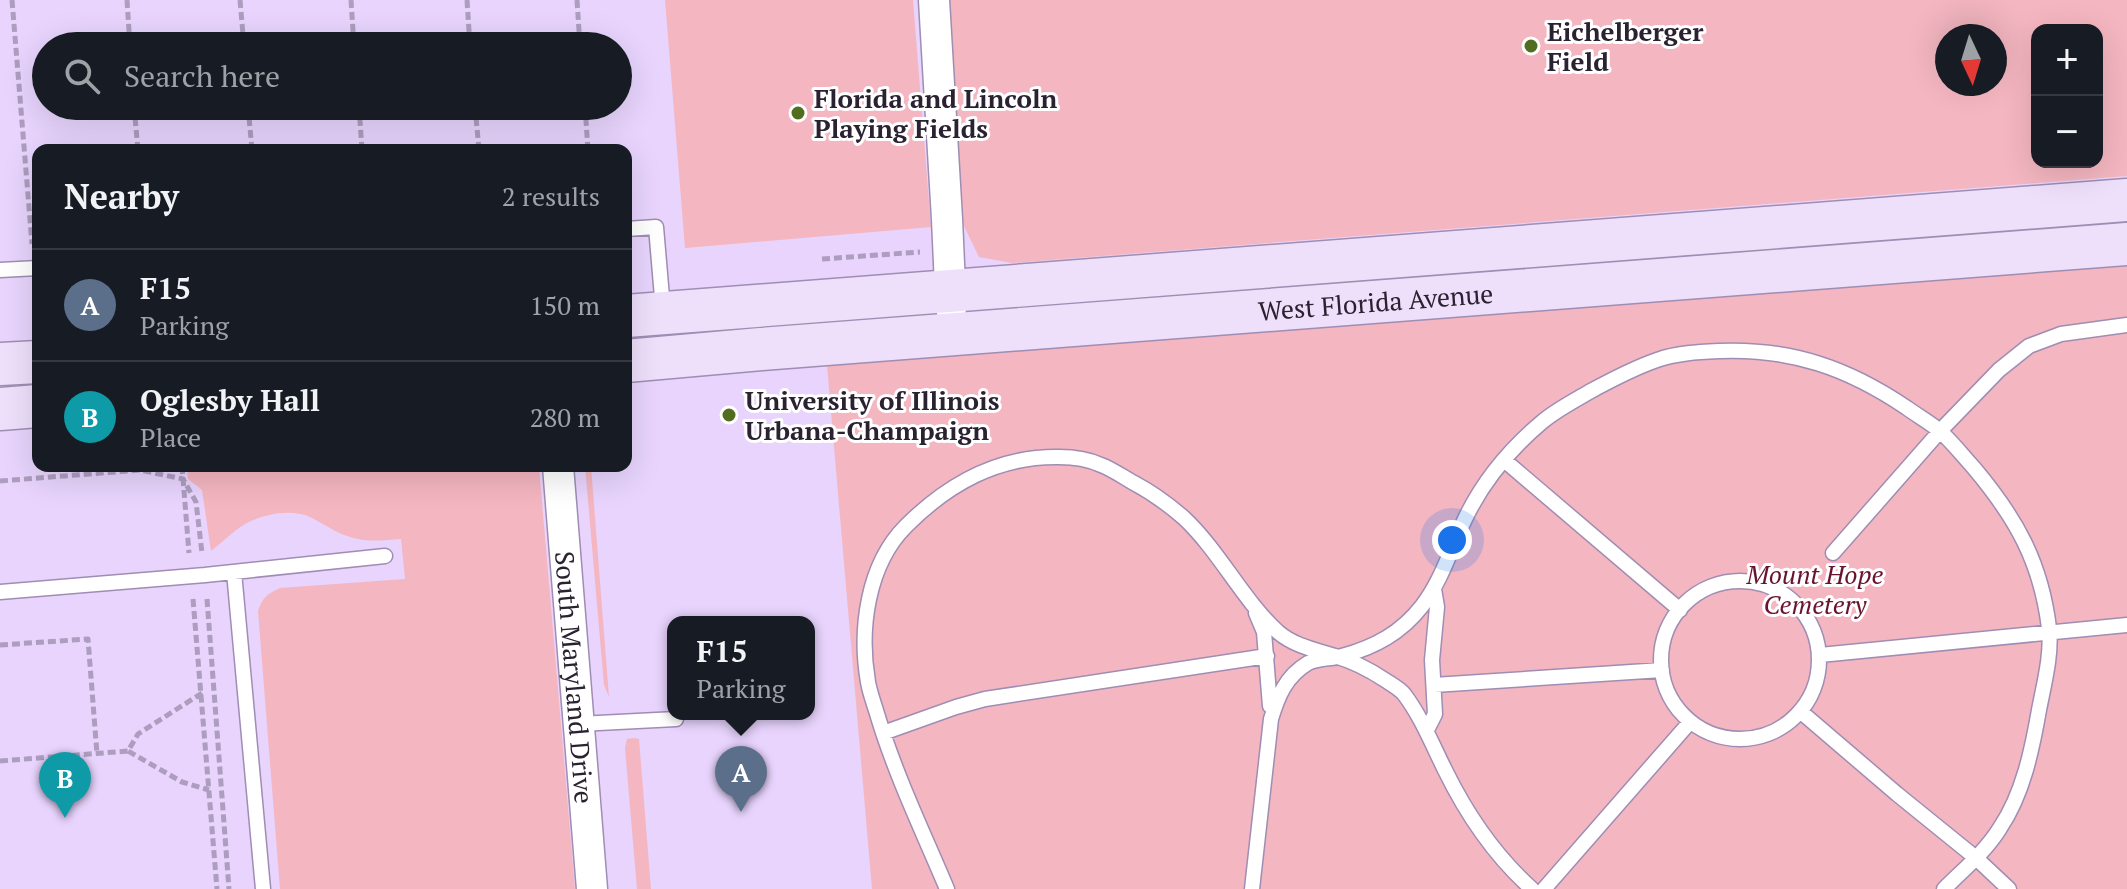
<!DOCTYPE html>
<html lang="en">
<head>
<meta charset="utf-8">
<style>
  :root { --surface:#171b24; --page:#20242c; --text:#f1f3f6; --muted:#9ea1a6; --line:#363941; --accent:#a9b795 }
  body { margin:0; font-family:"PT Serif",serif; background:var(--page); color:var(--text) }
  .controls { position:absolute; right:24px; top:24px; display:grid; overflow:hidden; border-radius:16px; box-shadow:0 8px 32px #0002 }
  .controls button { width:72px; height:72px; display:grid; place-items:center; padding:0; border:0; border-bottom:2px solid var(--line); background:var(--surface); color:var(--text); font:40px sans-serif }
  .compass { position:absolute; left:1935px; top:24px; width:72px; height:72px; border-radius:50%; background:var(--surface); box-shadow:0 8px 32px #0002; rotate:176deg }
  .you { position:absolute; left:1452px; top:540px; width:28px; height:28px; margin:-20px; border:6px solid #fff; border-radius:50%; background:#1a73e8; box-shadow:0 0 0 12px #1a73e833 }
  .badge { display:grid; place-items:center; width:52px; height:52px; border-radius:50%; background:var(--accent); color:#fff; font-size:26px; font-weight:700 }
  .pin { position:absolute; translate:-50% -66px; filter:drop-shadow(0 2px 4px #0008) }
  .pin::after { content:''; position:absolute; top:42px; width:28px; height:24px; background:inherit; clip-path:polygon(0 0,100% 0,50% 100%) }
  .popup { position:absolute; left:667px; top:616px; width:148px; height:104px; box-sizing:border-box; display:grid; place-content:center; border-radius:16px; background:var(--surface); filter:drop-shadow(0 2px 6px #0005); font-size:26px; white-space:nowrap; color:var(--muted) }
  .popup b { font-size:30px; color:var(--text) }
  .popup::after { content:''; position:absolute; left:50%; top:100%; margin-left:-16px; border:16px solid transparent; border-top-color:var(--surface) }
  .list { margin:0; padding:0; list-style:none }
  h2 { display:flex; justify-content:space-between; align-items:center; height:104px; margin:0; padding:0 32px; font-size:34px }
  h2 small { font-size:26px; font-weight:400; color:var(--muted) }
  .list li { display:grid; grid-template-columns:52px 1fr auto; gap:24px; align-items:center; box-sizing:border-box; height:112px; padding:0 32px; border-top:2px solid var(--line) }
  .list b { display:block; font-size:30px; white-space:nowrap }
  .list p { margin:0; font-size:26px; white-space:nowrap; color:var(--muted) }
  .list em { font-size:26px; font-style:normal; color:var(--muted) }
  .icon { flex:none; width:44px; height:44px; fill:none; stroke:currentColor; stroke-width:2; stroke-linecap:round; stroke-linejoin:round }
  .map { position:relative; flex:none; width:2127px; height:889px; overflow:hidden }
  .search { position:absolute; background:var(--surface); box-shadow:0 8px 32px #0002; left:32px; top:32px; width:600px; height:88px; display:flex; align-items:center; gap:20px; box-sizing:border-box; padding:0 28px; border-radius:44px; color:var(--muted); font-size:30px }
  .panel { position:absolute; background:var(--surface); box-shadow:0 8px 32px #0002; left:32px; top:144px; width:600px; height:328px; border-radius:16px }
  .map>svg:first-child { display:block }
  .green { fill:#f4b6c1; fill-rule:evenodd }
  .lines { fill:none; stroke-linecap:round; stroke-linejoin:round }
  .lane-casing { stroke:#9f8db3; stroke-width:17 }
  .street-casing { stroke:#9f8db3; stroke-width:33 }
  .secondary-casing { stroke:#9f8db3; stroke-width:45 }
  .path { stroke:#ad9dbe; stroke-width:5; stroke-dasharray:8 4; stroke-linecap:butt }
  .lane { stroke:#fff; stroke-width:14 }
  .street { stroke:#fff; stroke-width:30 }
  .secondary { stroke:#eee0fb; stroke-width:42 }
  .poi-dot { fill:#526d1f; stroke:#fff; stroke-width:3 }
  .labels { text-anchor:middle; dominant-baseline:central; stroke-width:6; stroke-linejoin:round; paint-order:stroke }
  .poi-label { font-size:26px; font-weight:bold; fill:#2a2231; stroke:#fff; text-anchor:start }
  .street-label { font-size:26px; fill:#2a2231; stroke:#fff }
  .park-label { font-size:26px; font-style:italic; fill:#68142f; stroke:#fff }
</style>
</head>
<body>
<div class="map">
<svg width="2127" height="889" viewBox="0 0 2127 889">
  <rect width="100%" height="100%" fill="#e8d4fd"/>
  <path class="green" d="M665,0H913L931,227L685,248Z
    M948,0H2127V176L1012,263L979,257L962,222ZM2037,30H2097V162H2037ZM1947,36H1995V84H1947Z
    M2127,264V889H872L827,365Z
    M187,466H539L575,889H280L258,611C262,598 268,593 280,588L405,579L401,539C387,540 372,542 358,539C341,536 327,526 312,518C294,509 269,513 251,521C237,527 224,541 211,551L202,490L188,479Z
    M585,466H591L609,697L604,685Z
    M634,738L639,739L651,889H637L625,748L627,739Z"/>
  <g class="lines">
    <g class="lane-casing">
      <path id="lane" d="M626,229L656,227L663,309
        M0,270L38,268
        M1504,460L1680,610
        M1833,553L1940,431L1999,370L2029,346L2061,334L2127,325
        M234,572L263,889
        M1661 660a79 79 0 1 1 158 0a79 79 0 1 1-158 0Z
        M0,592L205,575L385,556
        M1256,613L1264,632L1270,706
        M1820,655L2127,625
        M1434,685L1662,670
        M1800,711L1897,794L1976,858L2009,889
        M579,724L676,719
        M1427,730L1435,714L1432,660L1437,607L1434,589
        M883,733L956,707L985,699L1267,656
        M947,889C923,832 896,776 878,717C875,706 870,694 868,682C859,630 867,565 906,526C949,483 998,456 1059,457C1073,457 1088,459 1101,465C1112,469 1123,477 1134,483C1151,492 1169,505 1184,518C1220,552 1242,599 1278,632C1294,646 1316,650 1335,656C1352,661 1370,670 1385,680C1391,684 1399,688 1404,694C1422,718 1432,744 1445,770C1467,815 1495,856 1532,889
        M1252,889L1271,719C1278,696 1286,676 1308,663C1318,658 1332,659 1342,656C1375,647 1401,633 1422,606C1442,580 1451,548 1465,519C1483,481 1510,449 1542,422C1556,410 1572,402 1589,392C1611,380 1634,368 1657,360C1677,353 1698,352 1719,351C1791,348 1848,368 1907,408C1918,416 1931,423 1941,432C1953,443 1963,456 1974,468C2016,518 2041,562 2049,628C2052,654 2044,684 2039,710C2032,750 2023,794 2000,828C1986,851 1963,870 1944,889
        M1544,889L1690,722"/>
    </g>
    <g class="street-casing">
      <g id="street">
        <path d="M934,0L947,219L951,308"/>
        <path id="s1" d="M558,466L592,889"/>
      </g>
    </g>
    <g class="secondary-casing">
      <g id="secondary">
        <path d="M626,316L2127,200"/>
        <path id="s2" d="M626,361L761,349L2127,244"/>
        <path d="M0,364L38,362"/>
        <path d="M0,409L38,406"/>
      </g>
    </g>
    <path class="path" d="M12,0L32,244
      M127,0L130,46
      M240,0L244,46
      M351,0L354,46
      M467,0L470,46
      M577,0L580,46
      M134,106L138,150
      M248,106L252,150
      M359,106L362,150
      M475,106L479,150
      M585,106L588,150
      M822,259L920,252
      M182,466L189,553
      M0,481L140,470L183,479L196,502L202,553
      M193,599L217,889
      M207,599L229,889
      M0,645L88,639L97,754
      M202,693L138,734L128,751L182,782L209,790
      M62,756L66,772
      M0,761L128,751"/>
    <use href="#lane" class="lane"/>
    <use href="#street" class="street"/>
    <use href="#secondary" class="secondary"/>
  </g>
  <g class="poi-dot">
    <circle cx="1531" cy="46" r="8"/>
    <circle cx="798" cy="113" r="8"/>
    <circle cx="729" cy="415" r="8"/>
  </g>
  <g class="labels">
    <g class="poi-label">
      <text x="1547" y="31">Eichelberger<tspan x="1547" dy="30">Field</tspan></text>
      <text x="814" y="98">Florida and Lincoln<tspan x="814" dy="30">Playing Fields</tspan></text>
      <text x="745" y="400">University of Illinois<tspan x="745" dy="30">Urbana-Champaign</tspan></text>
    </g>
    <g class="street-label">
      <text stroke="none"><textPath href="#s2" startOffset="752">West Florida Avenue</textPath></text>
      <text stroke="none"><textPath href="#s1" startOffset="212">South Maryland Drive</textPath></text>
    </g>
    <g class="park-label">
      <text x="1815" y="574">Mount Hope<tspan x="1815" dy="30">Cemetery</tspan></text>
    </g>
  </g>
</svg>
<div class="controls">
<button>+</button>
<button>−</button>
</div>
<svg class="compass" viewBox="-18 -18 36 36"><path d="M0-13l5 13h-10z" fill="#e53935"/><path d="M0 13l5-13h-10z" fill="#9ea1a6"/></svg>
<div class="you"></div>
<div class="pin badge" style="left:741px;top:812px;background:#5c6f8a">A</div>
<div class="popup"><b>F15</b>Parking</div>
<div class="pin badge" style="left:65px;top:818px;background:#0f9aa8">B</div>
<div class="search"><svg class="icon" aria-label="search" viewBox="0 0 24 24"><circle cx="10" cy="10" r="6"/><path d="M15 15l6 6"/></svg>Search here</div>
<section class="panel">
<h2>Nearby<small>2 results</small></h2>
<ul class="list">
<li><span class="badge" style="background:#5c6f8a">A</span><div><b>F15</b><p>Parking</p></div><em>150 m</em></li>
<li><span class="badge" style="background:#0f9aa8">B</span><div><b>Oglesby Hall</b><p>Place</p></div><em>280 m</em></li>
</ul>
</section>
</div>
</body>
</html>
